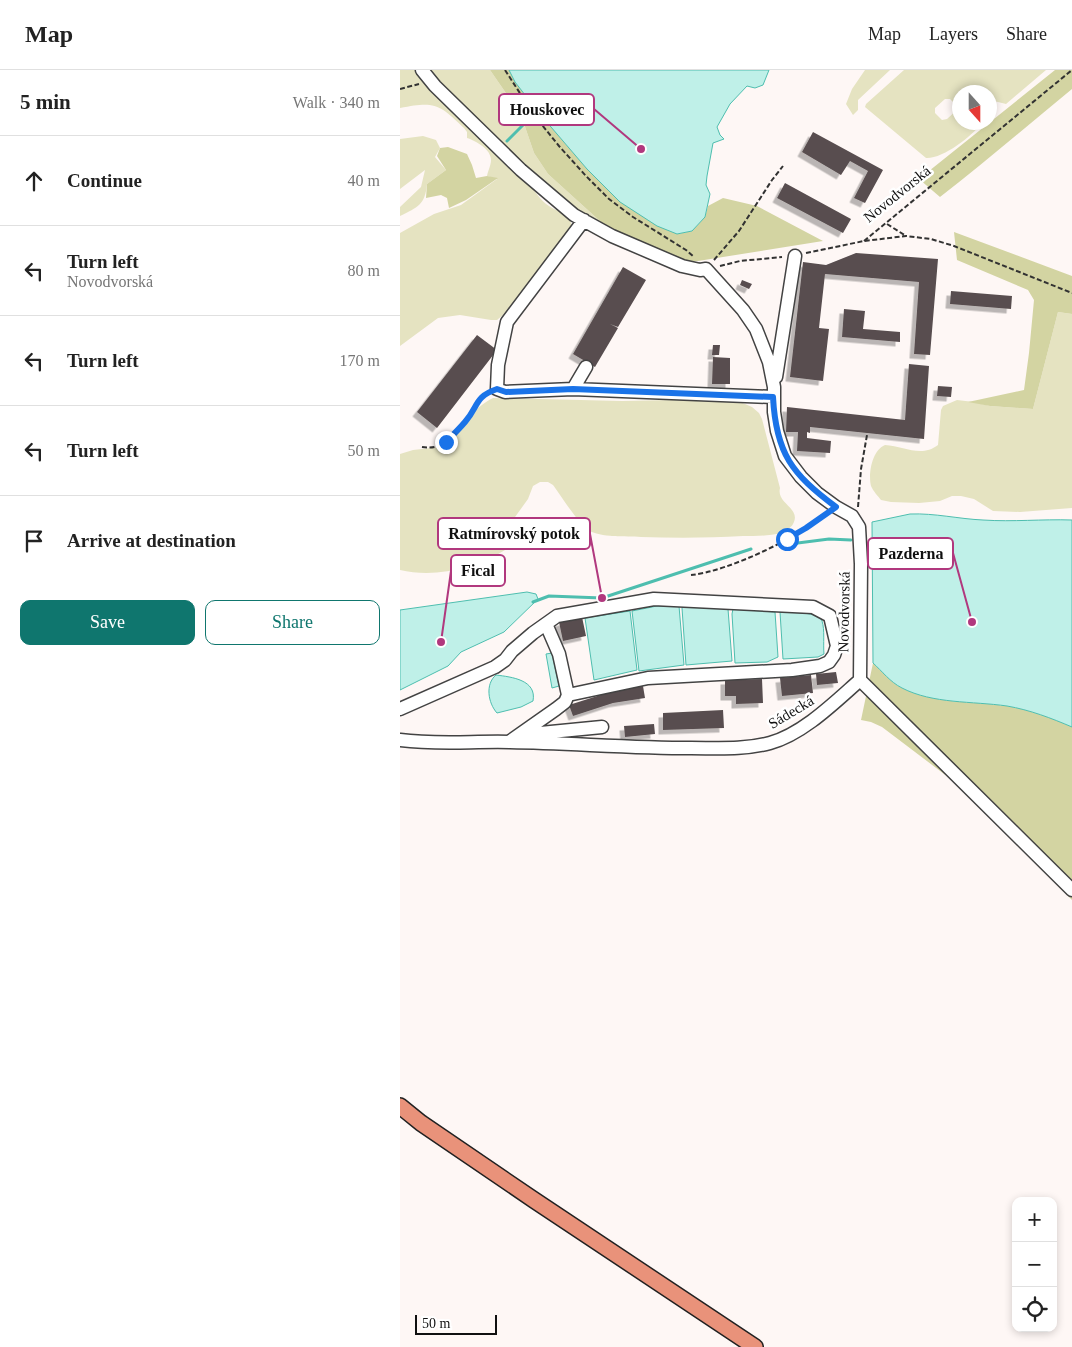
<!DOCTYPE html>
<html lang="en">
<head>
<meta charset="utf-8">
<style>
  :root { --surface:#fff; --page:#f6f6f6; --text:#222; --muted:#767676; --line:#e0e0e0; --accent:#0f766e }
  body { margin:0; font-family:Georgia,serif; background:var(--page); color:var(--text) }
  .controls { position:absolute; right:15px; bottom:15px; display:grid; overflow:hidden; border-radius:10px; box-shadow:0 2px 8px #0003 }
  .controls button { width:45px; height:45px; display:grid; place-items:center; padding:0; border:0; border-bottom:1px solid var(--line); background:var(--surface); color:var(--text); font:25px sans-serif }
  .compass { position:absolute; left:552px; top:15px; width:45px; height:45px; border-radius:50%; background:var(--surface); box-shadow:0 2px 8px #0003; rotate:159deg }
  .scale { position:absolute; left:15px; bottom:12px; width:82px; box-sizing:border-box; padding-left:5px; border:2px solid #101010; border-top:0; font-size:14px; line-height:18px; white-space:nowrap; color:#101010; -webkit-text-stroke:4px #fff; paint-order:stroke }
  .stop { position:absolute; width:15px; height:15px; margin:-11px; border:4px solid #1a73e8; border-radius:50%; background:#fff }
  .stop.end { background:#1a73e8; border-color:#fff; box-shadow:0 1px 5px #0008 }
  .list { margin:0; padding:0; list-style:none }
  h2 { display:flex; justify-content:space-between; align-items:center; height:65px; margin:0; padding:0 20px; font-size:21px }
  h2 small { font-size:16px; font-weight:400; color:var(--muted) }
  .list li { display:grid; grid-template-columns:32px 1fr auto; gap:15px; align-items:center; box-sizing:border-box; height:90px; padding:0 20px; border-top:1px solid var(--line) }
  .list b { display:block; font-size:19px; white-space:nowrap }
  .list p { margin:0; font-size:16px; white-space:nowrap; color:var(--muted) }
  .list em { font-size:16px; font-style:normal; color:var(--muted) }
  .actions { display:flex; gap:10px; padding:15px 20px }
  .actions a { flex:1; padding:11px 0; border:1px solid var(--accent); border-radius:10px; text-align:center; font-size:18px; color:var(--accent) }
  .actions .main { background:var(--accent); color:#fff }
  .icon { flex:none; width:28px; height:28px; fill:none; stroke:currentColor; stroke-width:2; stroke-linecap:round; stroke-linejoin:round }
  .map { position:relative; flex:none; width:672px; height:1277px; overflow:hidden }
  header { display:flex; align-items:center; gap:30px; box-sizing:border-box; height:70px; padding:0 25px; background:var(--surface); border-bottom:1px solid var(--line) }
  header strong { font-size:24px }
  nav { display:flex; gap:28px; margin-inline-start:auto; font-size:18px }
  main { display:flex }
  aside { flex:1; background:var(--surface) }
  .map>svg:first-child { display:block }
  .green { fill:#e5e3c1 }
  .forest { fill:#d3d4a2 }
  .water { fill:#bff0e8; stroke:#4ebeaf }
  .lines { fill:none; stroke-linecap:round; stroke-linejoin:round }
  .stream { stroke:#4ebeaf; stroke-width:3 }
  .building { fill:#584e4f; filter:url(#shadow) }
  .minor-casing { stroke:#434343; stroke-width:15 }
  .major-casing { stroke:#212121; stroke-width:18 }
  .path { stroke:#323232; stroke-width:2; stroke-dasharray:5 2.5; stroke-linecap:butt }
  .minor { stroke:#fff; stroke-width:12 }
  .major { stroke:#e9927a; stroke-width:15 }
  .route { stroke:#1a73e8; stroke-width:6 }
  .labels { text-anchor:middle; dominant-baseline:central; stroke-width:5; stroke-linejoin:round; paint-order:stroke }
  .street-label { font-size:15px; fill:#101010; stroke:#fff }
  .leader { fill:none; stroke:#b1387e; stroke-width:2 }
  .callout-dot { fill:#b1387e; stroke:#fff; stroke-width:2 }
  .callout { fill:#fff; stroke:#b1387e; stroke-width:2 }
  .callout-label { font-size:16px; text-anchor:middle; font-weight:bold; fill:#101010 }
</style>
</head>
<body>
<header>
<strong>Map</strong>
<nav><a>Map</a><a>Layers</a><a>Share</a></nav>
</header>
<main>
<aside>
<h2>5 min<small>Walk · 340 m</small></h2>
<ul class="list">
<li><svg class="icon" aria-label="ahead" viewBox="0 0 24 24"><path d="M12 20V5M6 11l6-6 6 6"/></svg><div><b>Continue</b></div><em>40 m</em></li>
<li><svg class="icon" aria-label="left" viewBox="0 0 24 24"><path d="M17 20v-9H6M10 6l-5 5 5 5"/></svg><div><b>Turn left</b><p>Novodvorská</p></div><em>80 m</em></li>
<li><svg class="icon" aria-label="left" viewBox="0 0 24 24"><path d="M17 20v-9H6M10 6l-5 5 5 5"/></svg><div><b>Turn left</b></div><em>170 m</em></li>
<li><svg class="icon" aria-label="left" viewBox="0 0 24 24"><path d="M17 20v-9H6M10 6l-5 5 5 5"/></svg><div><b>Turn left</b></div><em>50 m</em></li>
<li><svg class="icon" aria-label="arrive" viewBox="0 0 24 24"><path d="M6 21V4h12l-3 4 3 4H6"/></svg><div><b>Arrive at destination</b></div></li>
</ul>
<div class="actions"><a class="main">Save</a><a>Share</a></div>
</aside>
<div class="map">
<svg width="672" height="1277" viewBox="0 0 672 1277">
  <defs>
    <filter id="shadow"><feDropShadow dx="-4.5" dy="4.5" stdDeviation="0" flood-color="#0004"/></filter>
  </defs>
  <rect width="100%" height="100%" fill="#fef7f5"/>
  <path class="green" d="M0,0H18L127,110V114C136,120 140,131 149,136C155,140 165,143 169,149C173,154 171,159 169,164L103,245L97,250H91L60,245L38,248L0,276V163L34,144L61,135L97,109L87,106C88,101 91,95 91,90C91,79 76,71 67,68V62L64,58C39,34 35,31 0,38Z
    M27,0H90L121,45L134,83L148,104L201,152C166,138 140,110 112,84C83,57 54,30 27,0Z
    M465,0H490L458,30V40L453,45L446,34L452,19Z
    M504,0H646L606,34L590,30V22H560L559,38L550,29H545L535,38V43L542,50L547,49L559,38L560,52L582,53C572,66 543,89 526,88L465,37L466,34Z
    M23,66L36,70L40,78L35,87L46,100L27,114C25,135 18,137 0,146V137L21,117L25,100L0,119V69Z
    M658,242L672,244V438L620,442L593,441L574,429L561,426H552L540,431L519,433L491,432L481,430C478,426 473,421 471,416C468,404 472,380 485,375C504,376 521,388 538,375L541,340L543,336L557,330L574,332L590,336L633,339Z
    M93,328L222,331L320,329L338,331L352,337L359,343L362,349L380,418C376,434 402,438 393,454C391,458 385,461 381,463C369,466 355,466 343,466C309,468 275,468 241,467C226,466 201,468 188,460C181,457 159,423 153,415L148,412H140L133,416L128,429L110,454L105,480C76,499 34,508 0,500V384L13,380L40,377C53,361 75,337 93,328Z"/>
  <path class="forest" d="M90,0H109L115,12L139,43L187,99L220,132L277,164L292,161L305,147L308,136L323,128L357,136L423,171L298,191L283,192L239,175L201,152L148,104L134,83L121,45Z
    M655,0H672V19C628,55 585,92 540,127L519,109Z
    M48,77L67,84L72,95L76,108L87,106L98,108L66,130L49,138L47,128L41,125L26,128L27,114L46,100L37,86L40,78Z
    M554,162L672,206V244L658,242L633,339L590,336L568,332L624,320L629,283L634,230L628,220L557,190Z
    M473,593C482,601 490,612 502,618C534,634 572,631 607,636C630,640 651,648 672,657V830L552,710L482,657L471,652L461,650Z"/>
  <path class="water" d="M109,0H369L363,15L355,18L347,16L330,34L317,57L320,65L324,69L313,73L307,106L306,115L310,124L305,147L292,161L277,164L257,156L220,132L187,99L139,43L115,12Z
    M510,444C535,443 559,449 583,450C613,452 642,449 672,450V657C651,648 630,640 607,636C572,631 533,634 502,618C490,612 482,601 473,593L472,452Z
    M127,522L136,524L138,529L104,562L61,582L48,596L0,620V540Z
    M284,535L328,539L332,591L286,595L282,538Z
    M257,536H279L284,595L239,601L232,541Z
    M333,539L375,542L378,587L367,592L335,593L332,544Z
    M230,541L237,600L194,610L185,548Z
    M380,542C390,543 419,541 422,551C425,560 423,574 424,584L418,587L383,589Z
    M152,583L159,616L152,618L146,584Z
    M96,605C112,607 137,610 133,631L121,637L97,643C88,633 85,614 96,605Z"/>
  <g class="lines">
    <path class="stream" d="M107,71L129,49L142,41
      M390,474L429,469L451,470
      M133,532L149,526L202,528L351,479"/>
  </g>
  <path class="building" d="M413,62L483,100L465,133L454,128L468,101L450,91L441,105L402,82Z
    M385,113L451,149L443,163L377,128Z
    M456,183L538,189L530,285L514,284L519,212L425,204L419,258L429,259L423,311L390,307L403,192L426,195Z
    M223,197L246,210L218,257L210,254L218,258L195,297L173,284Z
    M342,210L352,214L349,219L340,215Z
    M551,221L612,226L611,239L550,234Z
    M444,239L465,241L463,259L500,262V272L442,267Z
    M77,265L97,280L37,358L17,342Z
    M313,275H320L319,285H312Z
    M313,287L330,288V314H312Z
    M509,294L529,296L524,369L410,357V363L407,362V368L431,371L430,383L397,381L398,362H386L387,337L505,350Z
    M538,316L552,317L551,327L537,326Z
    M182,547L186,566L163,571L159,552Z
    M436,602L438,613L417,615L416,604Z
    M411,605L413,623L382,626L380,608Z
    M362,609L363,633L336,634V626H325V610Z
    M243,616L245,628L213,633L173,646L169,635L210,622Z
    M323,640L324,658L263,660V643Z
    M254,654L255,664L225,667L224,656Z"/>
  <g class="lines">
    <g class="minor-casing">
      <path id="minor" d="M22,0L35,16L121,100L174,145L212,166L282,196L300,200L306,199L343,240L356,259L369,292L374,317V342L377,361L385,386L401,407L417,423L436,437L452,446L459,457L461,494L460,610
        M184,150L107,252L98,295L97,319L105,322L173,319L373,327
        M376,307L395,186
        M173,319L186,297
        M460,610L672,820
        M0,639L95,597L105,590L112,581L133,563L157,546L254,529L413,537L430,546L437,576L434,585L429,592L420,596L392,600L248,608L168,625
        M120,665L202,657
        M0,670C37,675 73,671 110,672C170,673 231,678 291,678C318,678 344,680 370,673C403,664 435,632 460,610
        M109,672L156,639L165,632L168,625L159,584L146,554"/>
    </g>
    <g class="major-casing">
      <path id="major" d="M0,1036L21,1053L134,1130L355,1277"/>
    </g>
    <path class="path" d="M105,0L134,45L159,76L186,106L209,129L233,147L286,180L294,187
      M0,19L19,14
      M487,154L506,166
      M464,171L672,0
      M406,183L464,171L506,166L531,169L554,176L672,223
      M314,190L339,161L372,110L383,96
      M320,196L340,191L382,187
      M22,377C56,383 67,341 86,323
      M458,437L461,399L467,365
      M291,505C330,501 395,468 427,445"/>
    <use href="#minor" class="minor"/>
    <use href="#major" class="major"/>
  </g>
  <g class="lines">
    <path class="route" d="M46,372C52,366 59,359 65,352C79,336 74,327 97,319L106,322L173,319L373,327C376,384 392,404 436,437L406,458L387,469"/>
  </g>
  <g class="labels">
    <g class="street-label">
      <text transform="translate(497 124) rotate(-39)">Novodvorská</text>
      <text transform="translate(444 542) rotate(-89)">Novodvorská</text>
      <text transform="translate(391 642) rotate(-31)">Sádecká</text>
    </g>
  </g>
  <path class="leader" d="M241 79L194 39M202 528L190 464M572 552L553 483M41 572L51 501"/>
  <g class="callout-dot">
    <circle cx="241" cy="79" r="5"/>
    <circle cx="202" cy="528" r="5"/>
    <circle cx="572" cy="552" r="5"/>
    <circle cx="41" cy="572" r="5"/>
  </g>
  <g class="callout">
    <rect x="99" y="24" width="95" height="31" rx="5"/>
    <rect x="38" y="448" width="152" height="31" rx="5"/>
    <rect x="468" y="468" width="85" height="31" rx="5"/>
    <rect x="51" y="485" width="54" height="31" rx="5"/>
  </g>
  <g class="callout-label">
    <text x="147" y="45">Houskovec</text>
    <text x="114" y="469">Ratmírovský potok</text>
    <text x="511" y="489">Pazderna</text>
    <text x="78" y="506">Fical</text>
  </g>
</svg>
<div class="controls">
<button>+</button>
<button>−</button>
<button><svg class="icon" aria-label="locate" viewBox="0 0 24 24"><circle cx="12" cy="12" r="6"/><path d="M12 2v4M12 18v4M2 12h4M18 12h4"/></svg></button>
</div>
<svg class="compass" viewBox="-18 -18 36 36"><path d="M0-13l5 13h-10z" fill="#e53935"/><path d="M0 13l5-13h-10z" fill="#767676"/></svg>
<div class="scale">50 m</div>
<div class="stop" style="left:387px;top:469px"></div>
<div class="stop end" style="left:46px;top:372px"></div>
</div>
</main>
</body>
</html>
